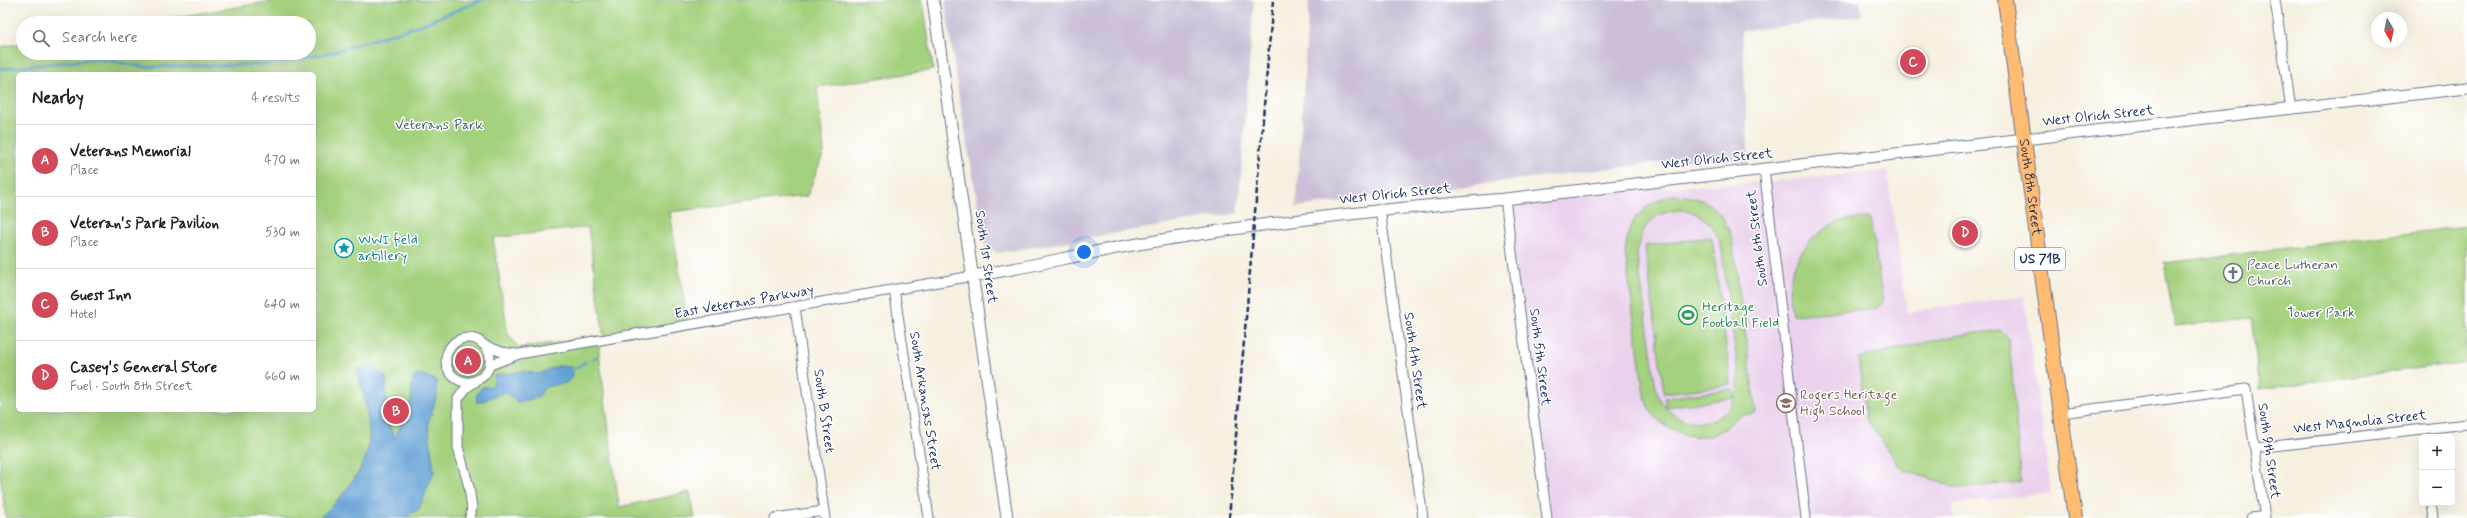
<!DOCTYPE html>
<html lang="en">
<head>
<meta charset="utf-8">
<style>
  :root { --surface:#fff; --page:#f6f6f6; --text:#202124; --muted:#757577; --line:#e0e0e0; --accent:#d1495b }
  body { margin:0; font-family:Mynerve,sans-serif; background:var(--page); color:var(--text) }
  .controls { position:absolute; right:12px; bottom:12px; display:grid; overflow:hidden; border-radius:6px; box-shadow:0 4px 16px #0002 }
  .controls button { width:36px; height:36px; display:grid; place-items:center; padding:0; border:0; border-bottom:1px solid var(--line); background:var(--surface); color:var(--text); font:20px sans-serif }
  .compass { position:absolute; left:2371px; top:12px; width:36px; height:36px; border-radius:50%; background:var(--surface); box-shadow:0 4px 16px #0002; rotate:171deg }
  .you { position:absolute; left:1084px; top:252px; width:14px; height:14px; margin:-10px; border:3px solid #fff; border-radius:50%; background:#1a73e8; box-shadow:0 0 0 6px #1a73e833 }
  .badge { display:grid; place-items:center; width:26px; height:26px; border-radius:50%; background:var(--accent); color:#fff; font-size:13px; font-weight:700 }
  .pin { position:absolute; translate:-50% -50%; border:2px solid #fff; box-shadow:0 1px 4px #0006 }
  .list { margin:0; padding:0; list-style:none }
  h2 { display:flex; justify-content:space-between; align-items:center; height:52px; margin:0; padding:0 16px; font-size:17px }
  h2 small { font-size:13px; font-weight:400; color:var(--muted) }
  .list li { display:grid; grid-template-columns:26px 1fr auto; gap:12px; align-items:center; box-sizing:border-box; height:72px; padding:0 16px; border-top:1px solid var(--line) }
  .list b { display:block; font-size:15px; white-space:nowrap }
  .list p { margin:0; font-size:13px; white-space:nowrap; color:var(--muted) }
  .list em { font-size:13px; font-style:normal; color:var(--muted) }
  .icon { flex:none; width:22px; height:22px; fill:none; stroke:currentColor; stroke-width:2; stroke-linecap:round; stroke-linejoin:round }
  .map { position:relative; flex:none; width:2467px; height:518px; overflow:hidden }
  .search { position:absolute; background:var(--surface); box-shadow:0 4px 16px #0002; left:16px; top:16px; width:300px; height:44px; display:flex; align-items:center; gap:10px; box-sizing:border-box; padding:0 14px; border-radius:22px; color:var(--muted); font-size:15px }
  .panel { position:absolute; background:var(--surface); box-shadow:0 4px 16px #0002; left:16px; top:72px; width:300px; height:340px; border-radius:6px }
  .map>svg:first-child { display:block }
  .built { fill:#ead1ec }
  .industrial { fill:#cabfd6 }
  .green { fill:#a4d17e; stroke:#60806e; fill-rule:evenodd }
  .water { fill:#63a1d5; stroke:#3f689a }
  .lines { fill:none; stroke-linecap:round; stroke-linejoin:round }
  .stream { stroke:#63a1d5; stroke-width:2.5 }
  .minor-casing { stroke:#68738c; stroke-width:11 }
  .tertiary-casing { stroke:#68738c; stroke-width:13 }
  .primary-casing { stroke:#68738c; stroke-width:16 }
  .minor { stroke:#fff; stroke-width:9 }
  .tertiary { stroke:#fff; stroke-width:11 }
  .primary { stroke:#ffbb71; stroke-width:14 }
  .rail { stroke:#1b2f5e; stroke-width:2.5; stroke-dasharray:6 3; stroke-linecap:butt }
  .labels { text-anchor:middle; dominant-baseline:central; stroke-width:3; stroke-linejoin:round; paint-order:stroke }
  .shield { fill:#fff; stroke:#5f6d8e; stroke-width:1 }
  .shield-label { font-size:13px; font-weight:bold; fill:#1b2f5e }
  .street-label { font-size:14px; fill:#1b2f5e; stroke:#fff }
  .park-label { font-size:14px; fill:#446068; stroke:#fff }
  .culture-label { font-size:14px; fill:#0d838f; stroke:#fff; text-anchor:start }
  .worship-label { font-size:14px; fill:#5b616d; stroke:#fff; text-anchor:start }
  .leisure-label { font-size:14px; fill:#27864d; stroke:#fff; text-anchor:start }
  .education-label { font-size:14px; fill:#785e54; stroke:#fff; text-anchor:start }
</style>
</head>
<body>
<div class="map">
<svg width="2467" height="518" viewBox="0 0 2467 518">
  <rect width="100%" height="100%" fill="#fff"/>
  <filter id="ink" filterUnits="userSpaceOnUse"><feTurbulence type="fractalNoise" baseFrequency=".025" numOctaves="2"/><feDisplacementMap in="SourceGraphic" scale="8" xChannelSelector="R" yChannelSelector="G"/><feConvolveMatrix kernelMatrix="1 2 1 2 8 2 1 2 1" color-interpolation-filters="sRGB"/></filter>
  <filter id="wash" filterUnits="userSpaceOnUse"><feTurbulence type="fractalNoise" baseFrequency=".012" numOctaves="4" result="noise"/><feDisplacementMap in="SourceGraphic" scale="16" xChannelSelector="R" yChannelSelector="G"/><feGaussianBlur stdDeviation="0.9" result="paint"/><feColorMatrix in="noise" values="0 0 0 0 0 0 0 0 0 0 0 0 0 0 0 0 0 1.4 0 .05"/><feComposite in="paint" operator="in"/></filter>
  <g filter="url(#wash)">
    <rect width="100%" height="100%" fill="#f6f0e0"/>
    <path class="built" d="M1887,171L1907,312L2024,296L2051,493L1953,504L1954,518H1550L1505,199L1525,196L1778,181Z"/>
    <path class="industrial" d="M945,0H1254L1238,213L997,253L985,245L959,97Z
      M1309,0H1860L1862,16L1742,31L1749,165L1719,155L1296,207Z"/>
    <path class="green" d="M279,0H923L933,70L817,87L824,152L807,196L670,212L688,326L604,339L588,227L493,238L508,334L519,348L599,336V353L619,507L690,492L695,518H6L0,476V47L23,43V53H309V23H141ZM18,74H314V410H18Z
      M1671,195C1704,195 1721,207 1732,238L1756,413C1751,414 1745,414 1740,416C1733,420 1726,429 1715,434C1693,442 1665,430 1651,412C1648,408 1646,400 1644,395L1625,252C1630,218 1638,208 1671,195ZM1685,210C1705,215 1714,226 1721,245L1739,378C1738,396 1732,412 1714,419C1695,427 1671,419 1661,401C1654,389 1654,371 1652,357C1647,323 1642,290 1637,257C1639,226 1653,210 1685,210Z
      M1870,218L1883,302L1877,308L1792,315C1791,305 1788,294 1790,284C1793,255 1816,228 1845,220C1853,218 1862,219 1870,218Z
      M2467,226V362L2260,389L2251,318L2175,326L2164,263Z
      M1712,237L1731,385L1664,393L1645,246Z
      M2000,330L2009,338L2021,482L1957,488L1901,469L1866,418L1858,358L1954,336Z
      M1733,389L1734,398L1666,407L1665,398Z"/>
    <path class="water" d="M373,366L386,377L387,421L395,438L411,401L413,378L419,374L436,380L437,396L428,423L434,471L419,509L404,518H319C338,503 368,467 369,442C370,418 363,391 357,369Z
      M558,366L571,367L572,377L566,383L545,387L537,398L517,402L505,392L477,403L476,396L482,387L493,386L495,375L523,371L538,374Z"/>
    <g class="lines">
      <path class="stream" d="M0,69L96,59L146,67L274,64L333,52L420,25L482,0
        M592,359L597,357
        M572,370L586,362"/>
    </g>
  </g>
  <g filter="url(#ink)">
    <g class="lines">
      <g class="minor-casing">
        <path id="minor" d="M2275,0L2291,109
          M1764,169L1806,518
          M1505,199L1547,518
          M1380,209L1423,518
          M894,289L929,518
          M795,307L825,518
          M446 360a22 22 0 1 1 44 0a22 22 0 1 1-44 0Z
          M486,346L502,352L516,354
          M490,365L519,354L973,276
          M2061,413L2246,389L2265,518
          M2256,448L2467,424
          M2431,503L2433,518
          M470,518L472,508L469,487L458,447V399L466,388L475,382
          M775,518L824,511
          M2251,518L2265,516"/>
      </g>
      <g class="tertiary-casing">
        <path id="tertiary" d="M933,0L1007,518
          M973,276C1025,268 1076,255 1127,246C1252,224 1378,209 1505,199L2467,88"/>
      </g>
      <g class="primary-casing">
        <g id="primary">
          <path id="s1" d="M2005,0L2075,518"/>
        </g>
      </g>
      <use href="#minor" class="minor"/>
      <use href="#tertiary" class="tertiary"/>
      <use href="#primary" class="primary"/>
      <path class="rail" d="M1229,518L1273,0"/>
    </g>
  </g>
  <defs>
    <g id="sight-ring" transform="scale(1)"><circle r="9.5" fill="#fff" stroke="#0f9aa8" stroke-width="1.5"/><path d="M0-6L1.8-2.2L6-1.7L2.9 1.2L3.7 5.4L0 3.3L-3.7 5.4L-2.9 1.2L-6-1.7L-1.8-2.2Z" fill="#0f9aa8"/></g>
    <g id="church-ring" transform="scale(1)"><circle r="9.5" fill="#fff" stroke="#6b7280" stroke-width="1.5"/><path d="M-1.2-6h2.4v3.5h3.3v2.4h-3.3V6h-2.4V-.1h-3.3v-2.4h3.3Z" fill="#6b7280"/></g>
    <g id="stadium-ring" transform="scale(1)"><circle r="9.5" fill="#fff" stroke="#2e9e5b" stroke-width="1.5"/><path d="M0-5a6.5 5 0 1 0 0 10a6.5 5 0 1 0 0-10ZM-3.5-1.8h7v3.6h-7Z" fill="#2e9e5b"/></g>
    <g id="school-ring" transform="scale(1)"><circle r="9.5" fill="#fff" stroke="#8d6e63" stroke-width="1.5"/><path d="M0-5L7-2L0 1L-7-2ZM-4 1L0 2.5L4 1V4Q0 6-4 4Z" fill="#8d6e63"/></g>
  </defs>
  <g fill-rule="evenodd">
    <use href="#sight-ring" x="344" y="248"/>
    <use href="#church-ring" x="2233" y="273"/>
    <use href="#stadium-ring" x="1688" y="315"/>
    <use href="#school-ring" x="1786" y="403"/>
  </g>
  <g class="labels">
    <rect class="shield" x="2015" y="248" width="50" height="22" rx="3"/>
    <g class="shield-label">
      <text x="2040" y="259">US 71B</text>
    </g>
    <g class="street-label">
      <text transform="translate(2098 116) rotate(-6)">West Olrich Street</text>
      <text transform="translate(1717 159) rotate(-6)">West Olrich Street</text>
      <text stroke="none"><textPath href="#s1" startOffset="189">South 8th Street</textPath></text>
      <text transform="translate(1395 194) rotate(-6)">West Olrich Street</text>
      <text transform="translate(1757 238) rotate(-97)">South 6th Street</text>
      <text transform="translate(986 257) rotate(82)">South 1st Street</text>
      <text transform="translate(744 302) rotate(-10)">East Veterans Parkway</text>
      <text transform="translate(1540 357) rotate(83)">South 5th Street</text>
      <text transform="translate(1415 361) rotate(82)">South 4th Street</text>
      <text transform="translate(925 401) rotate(81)">South Arkansas Street</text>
      <text transform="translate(824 411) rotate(82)">South B Street</text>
      <text transform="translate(2360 422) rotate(-6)">West Magnolia Street</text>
      <text transform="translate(2269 451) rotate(82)">South 9th Street</text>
    </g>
    <g class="park-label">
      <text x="439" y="125">Veterans Park</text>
      <text x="2321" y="313">Tower Park</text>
    </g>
    <g class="culture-label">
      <text x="358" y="240">WWI field<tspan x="358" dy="16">artillery</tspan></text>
    </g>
    <g class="worship-label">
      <text x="2247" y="265">Peace Lutheran<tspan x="2247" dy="16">Church</tspan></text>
    </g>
    <g class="leisure-label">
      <text x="1702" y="307">Heritage<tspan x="1702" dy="16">Football Field</tspan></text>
    </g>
    <g class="education-label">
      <text x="1800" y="395">Rogers Heritage<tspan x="1800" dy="16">High School</tspan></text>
    </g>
  </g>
</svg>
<div class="controls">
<button>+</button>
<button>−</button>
</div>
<svg class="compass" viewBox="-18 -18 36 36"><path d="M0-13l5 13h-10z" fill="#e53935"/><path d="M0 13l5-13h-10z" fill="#757577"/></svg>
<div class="you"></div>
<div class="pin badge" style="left:468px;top:361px">A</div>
<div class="pin badge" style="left:396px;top:411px">B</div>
<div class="pin badge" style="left:1913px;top:62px">C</div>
<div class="pin badge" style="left:1965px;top:233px">D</div>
<div class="search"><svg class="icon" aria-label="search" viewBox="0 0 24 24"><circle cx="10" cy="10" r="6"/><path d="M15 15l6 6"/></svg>Search here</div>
<section class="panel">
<h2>Nearby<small>4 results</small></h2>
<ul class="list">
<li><span class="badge">A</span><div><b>Veterans Memorial</b><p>Place</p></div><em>470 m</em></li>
<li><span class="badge">B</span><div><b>Veteran's Park Pavilion</b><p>Place</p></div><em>530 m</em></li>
<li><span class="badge">C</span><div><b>Guest Inn</b><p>Hotel</p></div><em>640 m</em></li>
<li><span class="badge">D</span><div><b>Casey's General Store</b><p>Fuel · South 8th Street</p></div><em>660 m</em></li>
</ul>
</section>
</div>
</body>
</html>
